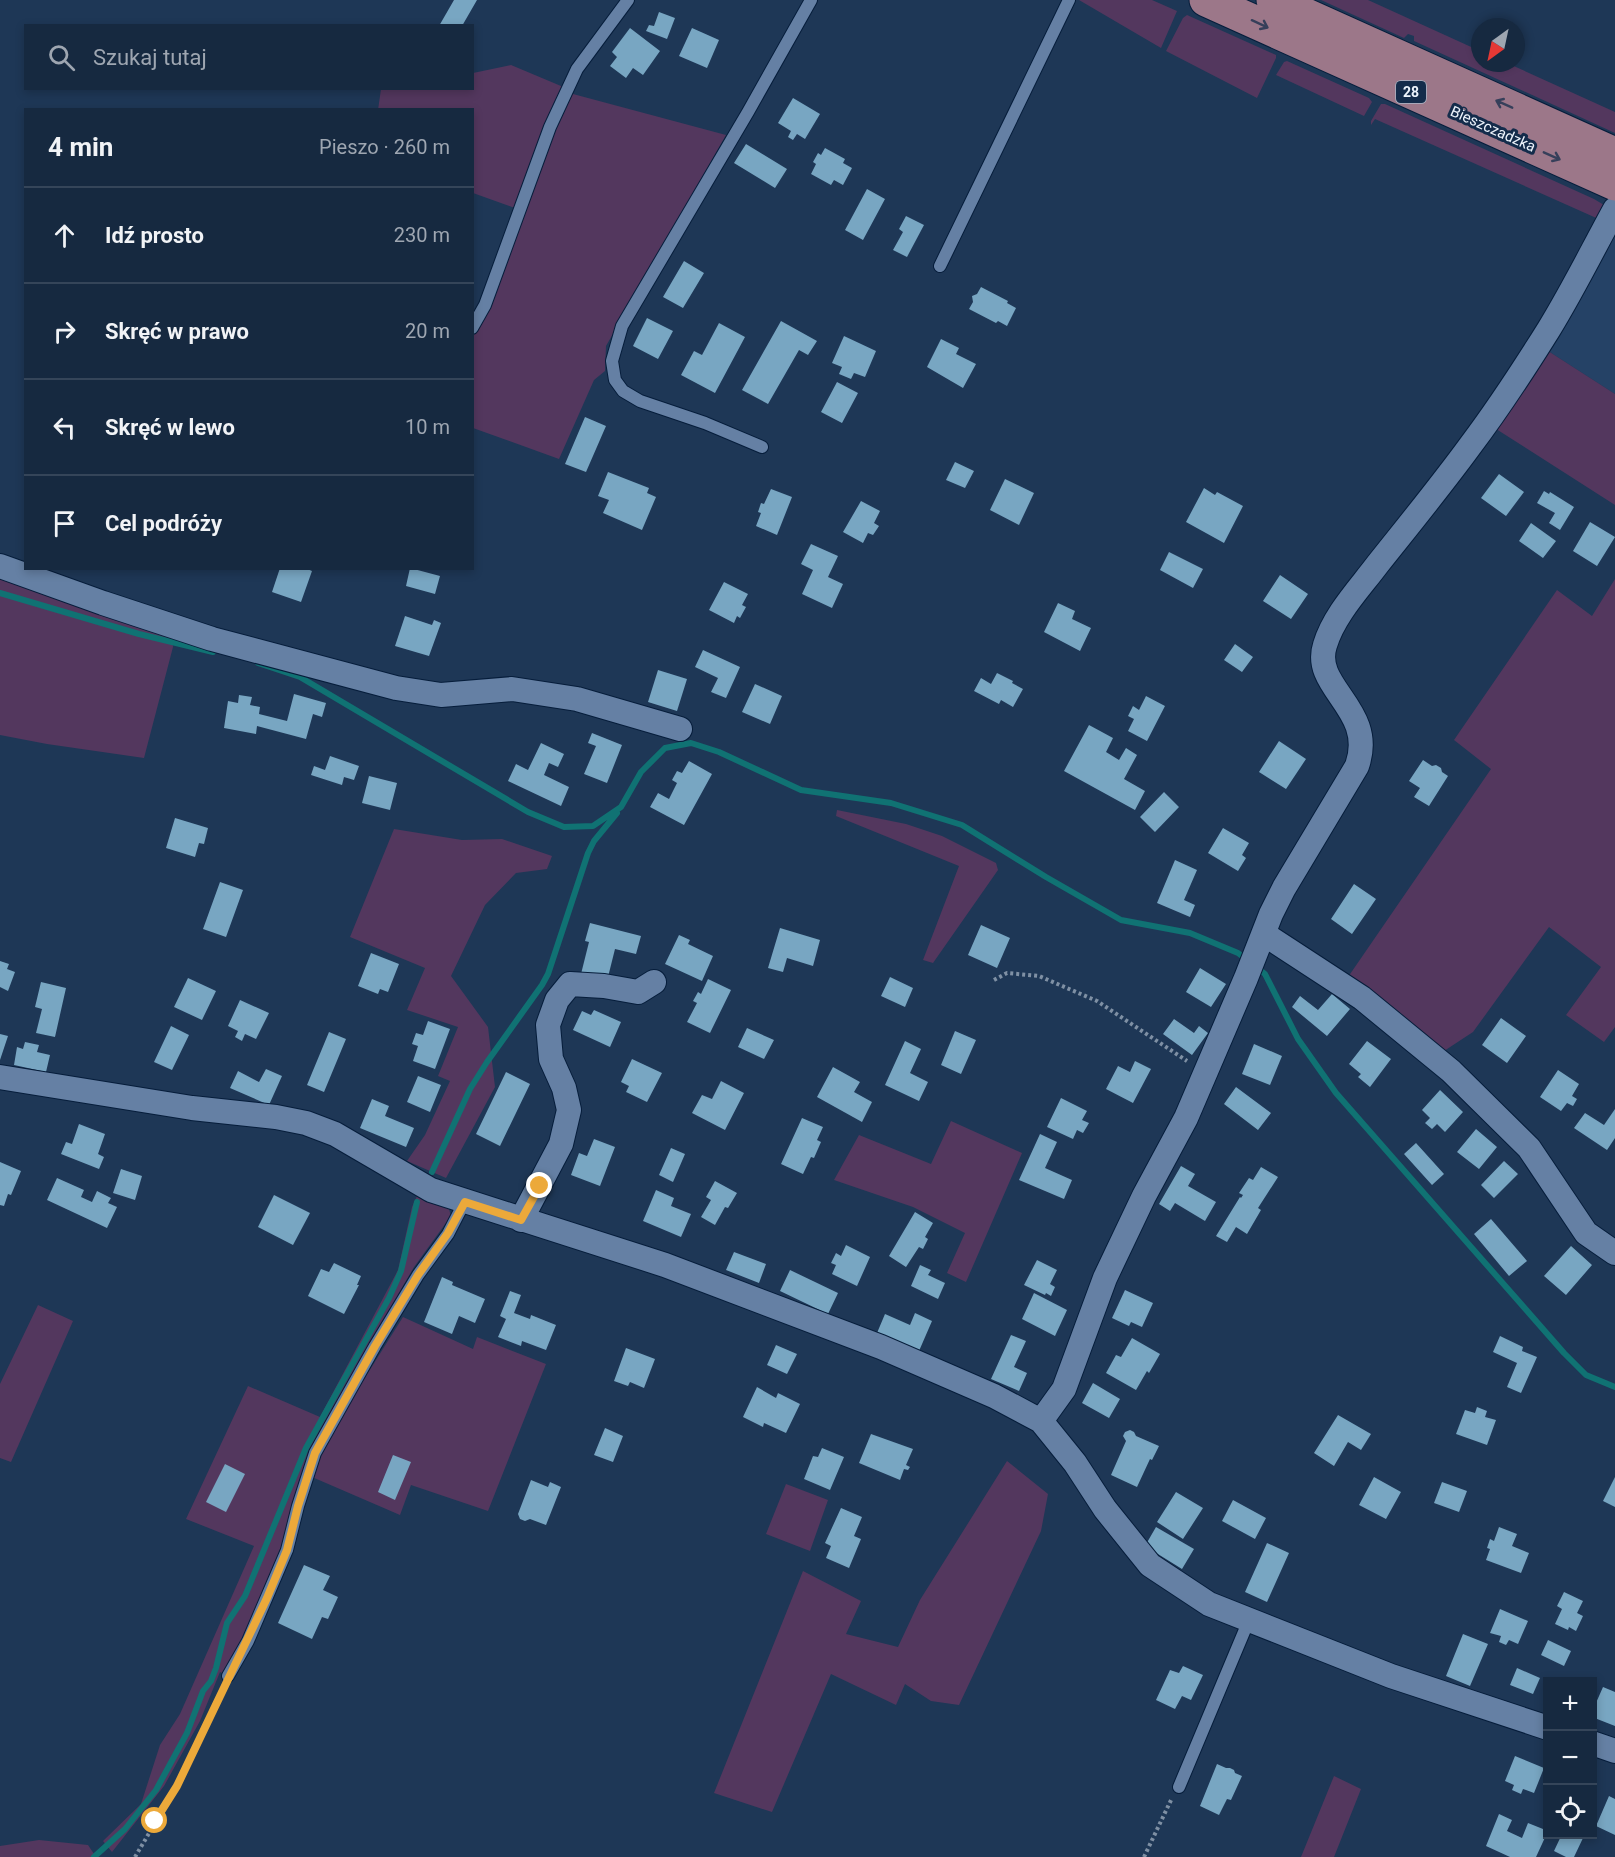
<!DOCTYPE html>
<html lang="pl">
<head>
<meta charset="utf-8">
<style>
  :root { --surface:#162940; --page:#23354b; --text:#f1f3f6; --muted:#9ea6b1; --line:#354559 }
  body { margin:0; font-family:Roboto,sans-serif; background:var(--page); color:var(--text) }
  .controls { position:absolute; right:18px; bottom:18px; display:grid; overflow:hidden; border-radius:0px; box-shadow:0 3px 9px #0003 }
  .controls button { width:54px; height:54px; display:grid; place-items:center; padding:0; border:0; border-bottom:2px solid var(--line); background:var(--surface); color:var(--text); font:30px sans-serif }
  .compass { position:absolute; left:1471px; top:18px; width:54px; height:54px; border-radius:50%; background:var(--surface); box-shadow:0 3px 9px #0003; rotate:213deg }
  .stop { position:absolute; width:18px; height:18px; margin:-14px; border:4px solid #eca93a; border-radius:50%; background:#fff }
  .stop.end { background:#eca93a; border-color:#fff; box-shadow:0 2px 6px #0008 }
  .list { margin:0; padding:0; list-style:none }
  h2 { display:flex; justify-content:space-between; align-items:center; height:78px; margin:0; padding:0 24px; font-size:26px }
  h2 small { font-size:20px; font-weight:400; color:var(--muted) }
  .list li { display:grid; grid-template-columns:39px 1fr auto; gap:18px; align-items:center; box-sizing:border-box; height:96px; padding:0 24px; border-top:2px solid var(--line) }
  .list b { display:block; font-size:22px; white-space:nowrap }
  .list em { font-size:20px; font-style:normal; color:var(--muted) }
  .icon { flex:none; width:33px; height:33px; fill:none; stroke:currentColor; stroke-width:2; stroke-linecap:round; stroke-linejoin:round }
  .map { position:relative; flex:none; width:1615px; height:1857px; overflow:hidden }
  .search { position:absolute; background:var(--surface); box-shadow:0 3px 9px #0003; left:24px; top:24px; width:450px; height:66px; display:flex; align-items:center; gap:15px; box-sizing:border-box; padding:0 21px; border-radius:0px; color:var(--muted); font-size:22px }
  .panel { position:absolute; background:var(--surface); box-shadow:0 3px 9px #0003; left:24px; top:108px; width:450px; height:462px; border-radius:0px }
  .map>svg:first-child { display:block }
  .built { fill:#254266 }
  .green { fill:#53375e }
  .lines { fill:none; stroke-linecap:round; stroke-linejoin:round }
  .stream { stroke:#107273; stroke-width:6 }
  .building { fill:#78a6c2 }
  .service-casing { stroke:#061d3b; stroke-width:14 }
  .minor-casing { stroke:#061d3b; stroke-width:26 }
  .primary-casing { stroke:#061d3b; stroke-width:35 }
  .path { stroke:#7f90a4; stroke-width:4; stroke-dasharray:3 3; stroke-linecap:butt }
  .service { stroke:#6580a4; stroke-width:12 }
  .minor { stroke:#6580a4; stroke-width:24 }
  .primary { stroke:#9c7789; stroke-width:33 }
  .oneway { stroke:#363f5a }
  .route { stroke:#eca93a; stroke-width:8 }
  .labels { text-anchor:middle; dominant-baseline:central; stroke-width:6; stroke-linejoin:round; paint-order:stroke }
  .shield { fill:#142c4b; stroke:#acb8c7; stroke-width:1.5 }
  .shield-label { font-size:14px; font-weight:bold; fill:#edf4fc }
  .street-label { font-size:15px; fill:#edf4fc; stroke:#142c4b }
</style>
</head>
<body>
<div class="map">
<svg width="1615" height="1857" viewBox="0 0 1615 1857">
  <rect width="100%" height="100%" fill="#1e3756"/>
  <path class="built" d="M1614,237H1615V394L1545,349L1563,329Z"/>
  <path class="green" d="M1079,0H1152L1177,11L1161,48Z
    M1321,0H1368L1480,51V63H1507L1615,112V133L1414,41V36L1408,34L1404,38Z
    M1187,15L1276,55V58L1257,98L1166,51L1183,18Z
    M1287,61L1369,98L1372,102L1364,116L1276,75L1284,62Z
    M511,65L561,86L573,94L726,135L606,346L605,371L594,380L559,459L473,428V335L484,316L523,211L473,193L472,110H378L381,89L472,88L473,73Z
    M1381,104H1385L1594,199L1609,208L1603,221L1375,119L1371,125V121Z
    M1545,349L1615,394V505L1493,427Z
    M0,574L172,634L173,647L144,758L47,744L0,735Z
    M1615,579V1027L1604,1042L1566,1015L1601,967L1549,927L1473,1032L1444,1051L1346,980L1491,769L1454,740L1557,590L1592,616Z
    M837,810L906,824L942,836L996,863L998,870L933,963L923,960L959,866L836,816Z
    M394,829L462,840L502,839L552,856L547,869L516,873L485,905L451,976L488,1027L495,1087L446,1178L407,1161L425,1135L450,1081L438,1076L458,1027L407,1010L425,968L350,937Z
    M951,1121L1022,1153L966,1282L947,1273L965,1233L913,1207L834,1180L859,1135L931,1164Z
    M418,1194L448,1206L451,1216L414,1267L314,1441L274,1573L226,1675L220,1672L200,1721L164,1786L112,1852L103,1841L141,1804L160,1745L180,1714L254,1546L186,1519L248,1386L320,1417L398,1270L412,1207Z
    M38,1305L73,1321L11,1462L0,1458V1384Z
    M403,1317L473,1349L477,1337L546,1364L488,1511L411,1485L400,1515L312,1477L332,1430Z
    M1007,1461L1048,1494L1041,1531L959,1705L931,1701L905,1684L896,1705L831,1674L772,1812L714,1793L803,1571L861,1601L846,1634L898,1647L920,1600Z
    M786,1484L828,1500L810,1551L766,1534Z
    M1334,1776L1361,1789L1334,1857H1301Z
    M39,1840L88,1845L96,1857H0V1846Z"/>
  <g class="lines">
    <path class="stream" d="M0,593L139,634L213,652
      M258,663L300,677L528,812L564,827L593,826L621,807L641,772L665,748L691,743L719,752L801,790L891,803L962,825L1046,877L1121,920L1190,933L1238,953L1247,960
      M1255,966L1265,974L1298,1039L1336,1093L1564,1353L1586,1375L1615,1387
      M432,1172L470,1089L487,1062L542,985L548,974L588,853L594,841L617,813
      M94,1857L125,1829L156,1790L187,1733L203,1691L211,1681L216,1668L227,1623L245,1596L306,1448L389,1298L401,1271L417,1202"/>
  </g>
  <path class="building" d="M454,0H477L462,26H439Z
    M659,12L675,18L667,39L646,31L649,25L654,26Z
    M630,28L660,51L643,75L633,68L626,78L610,66L617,57L612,52Z
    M692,28L719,40L707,68L679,56Z
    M793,98L820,114L805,139L797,134L793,140L788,137L791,131L778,123Z
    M746,144L787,169L775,188L734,163Z
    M825,148L845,159L843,163L852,168L843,185L834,180L831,185L811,174L816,164L813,162L818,153L821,155Z
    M867,189L885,199L863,240L845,230Z
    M906,216L924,225L907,257L893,250L903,232L899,229Z
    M684,261L704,273L683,308L663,297Z
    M981,287L1008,301L1007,303L1016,308L1007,326L998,321L996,323L969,309L973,302L972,296L977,294Z
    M647,318L673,331L658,359L633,346Z
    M781,321L817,341L808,355L799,350L768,404L742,390Z
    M719,323L745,337L715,393L681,375L694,351L702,355Z
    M844,336L876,351L865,377L854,373L851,379L839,374L842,367L832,363Z
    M941,339L959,348L956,354L976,364L963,388L927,367Z
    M837,382L858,393L842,423L821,412Z
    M585,417L606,426L586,472L565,464Z
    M955,462L974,471L965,488L946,480Z
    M608,472L649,488L647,493L656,497L642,530L603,513L609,500L598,496Z
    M1499,474L1524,492L1506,516L1481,498Z
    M1005,479L1034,493L1019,525L990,510Z
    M1204,488L1215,495L1217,492L1243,506L1224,543L1186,522Z
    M771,489L792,497L777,535L756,526L761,513L758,512L761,503L764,504Z
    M1544,491L1549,494L1550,492L1574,507L1560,530L1549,523L1555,513L1537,503Z
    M861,501L880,511L874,523L879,526L873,535L868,533L863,543L843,532Z
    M1590,522L1615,537L1597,566L1573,551Z
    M1531,523L1556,541L1543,558L1519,541Z
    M811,544L838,556L828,577L843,584L832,608L802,594L813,570L801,564Z
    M1169,552L1203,569L1193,588L1160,570Z
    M280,568H305L312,571L301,602L272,592Z
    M410,568L440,576L435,594L406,586Z
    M1280,575L1308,594L1291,619L1263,601Z
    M724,582L748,594L742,605L746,607L740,618L737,616L734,623L709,610Z
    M1058,603L1075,611L1072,619L1091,628L1080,651L1044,632Z
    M405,616L432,625L434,620L441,623L429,656L395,646Z
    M1235,644L1253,657L1242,672L1224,660Z
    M703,650L740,667L726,698L711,692L718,678L695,667Z
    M658,670L687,679L677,711L648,702Z
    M997,673L1013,681L1012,683L1023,689L1013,707L1001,700L999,704L974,691L981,678L991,684Z
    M755,684L782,696L770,724L742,712Z
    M294,694L326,703L322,717L313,714L306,739L257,726L256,734L224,728L228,701L238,703L239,695L252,697L250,705L260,707L259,714L287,721Z
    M1146,696L1165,706L1147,741L1128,731L1134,719L1128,716L1133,706L1139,710Z
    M1089,725L1113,738L1106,752L1119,760L1126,748L1137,755L1124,779L1145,791L1135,810L1064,771Z
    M592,733L622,745L607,783L584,774L596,746L588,743Z
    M1279,741L1306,759L1286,789L1259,772Z
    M541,743L564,754L558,767L549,763L544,775L569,787L561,806L508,781L516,764L528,770Z
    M330,756L359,766L354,780L344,777L342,785L311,775L314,766L325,770Z
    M1423,760L1432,766L1436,765L1441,768L1442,772L1448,776L1429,806L1414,797L1420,788L1409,781Z
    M689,761L712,774L684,825L650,807L658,793L669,799L677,783L672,780L677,771L682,773Z
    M369,776L397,783L390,810L362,803Z
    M1164,792L1179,807L1155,832L1140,817Z
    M175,818L208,828L204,844L199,843L195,857L166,848Z
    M1223,828L1249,843L1242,855L1246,858L1238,871L1208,853Z
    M1175,860L1197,870L1184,900L1195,905L1190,917L1157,903Z
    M220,882L243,890L226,937L203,929Z
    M1354,884L1376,899L1352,934L1331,919Z
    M590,923L641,936L636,954L615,949L607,981L581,974L589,942L585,941Z
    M981,925L1010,938L997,968L968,955Z
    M780,928L820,940L813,966L787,958L783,972L768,968Z
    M679,935L690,940L688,944L713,956L702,981L665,964Z
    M371,953L399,964L388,992L380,989L378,994L358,986Z
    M0,961L9,964L7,969L15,972L8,991L0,987Z
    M1200,968L1226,984L1211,1007L1186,992Z
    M890,977L913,988L905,1007L881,996Z
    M188,978L216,991L202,1020L174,1007Z
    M708,979L731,990L710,1033L687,1022L697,1003L693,1001L698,992L701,994Z
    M41,982L66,988L55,1037L36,1033L42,1009L35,1007Z
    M1332,994L1350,1009L1327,1036L1292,1007L1300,996L1318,1010Z
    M240,1000L269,1013L256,1039L245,1034L242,1041L235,1037L238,1031L228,1026Z
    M594,1010L621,1022L610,1047L573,1030L582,1011L591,1015Z
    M1501,1018L1526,1036L1507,1063L1482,1045Z
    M1174,1019L1194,1033L1199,1026L1208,1033L1192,1055L1163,1034Z
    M428,1021L450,1029L435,1069L413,1061L418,1046L412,1044L416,1033L423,1035Z
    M171,1026L189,1035L172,1070L154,1062Z
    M747,1028L774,1040L764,1059L738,1047Z
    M955,1031L976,1040L961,1074L941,1065Z
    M329,1032L346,1039L324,1092L307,1085Z
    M0,1034L8,1036L0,1060Z
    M905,1041L921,1049L910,1073L928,1082L919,1101L885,1085Z
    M1367,1041L1391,1059L1370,1087L1358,1077L1361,1074L1349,1064Z
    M25,1042L39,1045L37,1052L50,1055L46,1072L14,1065L17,1047L23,1049Z
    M1254,1044L1282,1056L1270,1085L1242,1074Z
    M632,1059L662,1073L647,1102L626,1092L629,1086L621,1082Z
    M1135,1061L1151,1069L1133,1103L1106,1089L1118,1066L1130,1072Z
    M833,1067L860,1082L854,1092L872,1102L862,1122L817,1097Z
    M266,1069L282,1076L269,1105L230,1088L238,1071L259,1082Z
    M1558,1070L1579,1084L1572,1096L1577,1099L1573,1106L1567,1103L1561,1111L1540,1097Z
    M506,1072L530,1084L500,1146L476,1134Z
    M418,1076L441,1085L430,1112L407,1102Z
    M721,1081L744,1093L725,1130L692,1113L702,1095L712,1099Z
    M1236,1087L1271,1113L1258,1130L1224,1104Z
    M1440,1090L1463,1112L1445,1132L1437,1124L1432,1129L1425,1123L1430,1118L1422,1110Z
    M1061,1098L1087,1111L1082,1120L1089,1123L1083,1133L1077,1130L1073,1139L1047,1127Z
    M372,1099L389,1106L385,1116L414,1128L406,1147L360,1128Z
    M1615,1109V1138L1607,1150L1574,1128L1585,1113L1604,1125Z
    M802,1118L823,1127L817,1140L821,1142L814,1158L811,1157L803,1174L781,1164Z
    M79,1124L105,1134L98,1154L104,1157L99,1169L61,1154L66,1142L72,1144Z
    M1476,1129L1497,1147L1479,1169L1457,1152Z
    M1040,1134L1057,1142L1045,1168L1072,1180L1064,1199L1019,1180Z
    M594,1139L615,1147L600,1186L571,1175L579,1153L587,1156Z
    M1416,1143L1444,1174L1432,1185L1404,1154Z
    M671,1148L685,1154L673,1182L659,1175Z
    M1504,1161L1518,1174L1494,1198L1481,1185Z
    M0,1162L21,1171L11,1195L8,1194L4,1206L0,1205Z
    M1181,1166L1195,1174L1188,1186L1216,1202L1205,1221L1175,1203L1170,1211L1159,1204Z
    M1261,1167L1278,1177L1258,1208L1261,1210L1247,1234L1236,1227L1227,1242L1216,1236L1240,1197L1241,1198L1243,1195L1239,1193L1249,1178L1253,1180Z
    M121,1169L142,1176L135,1200L113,1193Z
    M57,1178L84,1190L81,1197L92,1202L97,1191L111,1198L108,1203L117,1207L107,1228L47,1200Z
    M715,1181L737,1193L728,1208L725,1207L715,1225L701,1217L711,1200L706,1197Z
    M656,1190L674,1198L671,1206L691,1214L681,1237L643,1221Z
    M274,1195L310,1213L293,1245L258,1227Z
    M915,1212L933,1223L925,1237L928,1239L923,1249L919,1247L906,1267L889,1256Z
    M1491,1219L1527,1261L1509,1276L1474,1234Z
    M846,1245L870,1257L857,1286L832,1274L836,1265L831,1263L836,1253L841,1256Z
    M1571,1246L1592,1265L1566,1295L1544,1276Z
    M734,1252L766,1264L759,1283L726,1270Z
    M1037,1260L1057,1270L1050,1284L1055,1287L1051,1296L1046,1293L1045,1295L1024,1285Z
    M334,1263L361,1276L357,1285H359L344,1314L308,1296L321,1269L329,1272Z
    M920,1265L931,1270L928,1275L945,1283L938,1299L911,1286Z
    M790,1270L838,1293L828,1314L780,1291Z
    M442,1277L453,1282L452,1285L485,1299L475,1323L459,1316L452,1334L424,1322Z
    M1125,1290L1153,1303L1142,1327L1131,1322L1129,1326L1112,1318Z
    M510,1291L521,1295L514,1313L530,1319L531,1315L556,1325L546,1350L522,1341L521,1346L498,1337L506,1319L500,1316Z
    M1034,1293L1067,1310L1055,1336L1022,1319Z
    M915,1313L932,1321L919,1351L877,1333L885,1314L910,1325Z
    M1011,1335L1026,1341L1014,1367L1027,1373L1019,1391L991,1379Z
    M1500,1336L1523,1347L1522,1351L1537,1357L1521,1393L1507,1387L1517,1363L1493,1352Z
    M1132,1338L1160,1354L1149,1373L1147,1371L1136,1390L1106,1373L1116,1355L1121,1357Z
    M776,1345L797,1354L787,1374L767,1365Z
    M626,1348L655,1359L644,1388L630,1382L628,1386L614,1381Z
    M1093,1383L1120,1399L1109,1418L1082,1403Z
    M757,1387L776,1398L778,1393L800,1404L786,1433L764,1423L763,1427L743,1417Z
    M1477,1407L1487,1411L1485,1417L1496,1420L1487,1445L1456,1434L1465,1410L1475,1413Z
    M1338,1415L1371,1434L1361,1450L1348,1442L1334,1466L1314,1453Z
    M605,1428L623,1436L613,1462L594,1455Z
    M1130,1430L1134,1432L1136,1436L1159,1446L1152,1460L1150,1459L1137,1487L1111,1475L1126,1441L1123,1436L1125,1432Z
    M871,1434L913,1449L906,1465L910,1467L908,1470L904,1469L900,1480L859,1463Z
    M822,1448L844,1457L830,1490L804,1479L813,1456L818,1457Z
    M393,1455L411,1462L395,1500L378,1492Z
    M225,1464L245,1474L226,1512L206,1502Z
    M1374,1477L1401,1492L1386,1519L1359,1505Z
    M1615,1477V1507L1603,1501Z
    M531,1480L548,1487L550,1482L561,1487L546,1525L530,1519L525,1521L520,1519L518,1514Z
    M1442,1482L1467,1491L1459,1512L1434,1503Z
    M1176,1492L1203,1508L1183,1539L1157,1522Z
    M1233,1500L1266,1518L1255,1539L1222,1521Z
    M841,1508L862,1517L854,1536L861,1539L849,1568L826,1558L831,1546L825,1543Z
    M1156,1527L1194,1549L1182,1569L1145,1546Z
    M1499,1527L1517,1534L1512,1546L1529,1553L1521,1573L1486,1560L1490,1549L1487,1548L1490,1539L1494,1541Z
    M1267,1543L1289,1553L1267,1602L1245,1592Z
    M304,1565L330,1576L323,1590L338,1597L328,1619L322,1617L312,1639L278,1623Z
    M1564,1592L1583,1601L1577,1613L1583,1616L1576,1631L1569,1627L1568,1630L1555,1624L1562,1609L1557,1606Z
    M1500,1609L1528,1621L1518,1644L1509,1640L1506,1645L1499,1642L1501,1636L1490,1633Z
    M1463,1634L1488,1644L1470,1686L1446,1676Z
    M1548,1640L1571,1651L1564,1666L1541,1655Z
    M1183,1666L1203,1675L1191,1700L1182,1696L1175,1709L1156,1700L1170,1670L1179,1673Z
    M1517,1668L1540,1678L1533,1694L1510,1685Z
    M1603,1687L1615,1692V1726L1592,1717V1712Z
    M1515,1756L1544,1768L1534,1793L1523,1789L1521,1794L1512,1790L1514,1785L1505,1781Z
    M1217,1764L1226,1768H1230L1234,1770L1235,1773L1242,1776L1231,1800L1227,1799L1219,1815L1200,1806Z
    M1609,1796L1615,1799V1835L1596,1826Z
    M1499,1814L1512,1820L1507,1831L1522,1838L1528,1823L1548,1831L1536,1857H1510L1486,1846Z
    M1562,1834H1575L1583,1838L1574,1857H1566L1554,1851Z"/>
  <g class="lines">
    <g class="service-casing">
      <path id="service" d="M940,266L1069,0
        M472,328L485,305L550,127L577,69L628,0
        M762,447L705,423L640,401L623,391L615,380L612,361L622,326L748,112L811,0
        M228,1676L248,1641L287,1550L298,1506L315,1453L375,1346L418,1275L448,1234L465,1201
        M1179,1787L1249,1620"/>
    </g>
    <g class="minor-casing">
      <path id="minor" d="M0,566L103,603L212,639L396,688L441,695L512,689L577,699L680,729
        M1264,934L1362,998L1451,1071L1529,1148L1586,1233L1615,1253
        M0,1077L192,1108L276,1117L306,1123L335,1134L431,1190L665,1265L881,1347L994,1396L1041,1421L1075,1463L1105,1509L1150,1565L1209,1604L1391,1676L1548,1728
        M521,1220L561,1144L569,1110L564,1088L551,1059L548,1025L557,1000L570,984L604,986L638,992L654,982
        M1041,1421L1064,1389L1105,1278L1144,1196L1186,1118L1246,978L1271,914L1284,888L1357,766C1377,709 1311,688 1325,645C1334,615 1359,589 1377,565C1408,526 1440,487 1470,446C1498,409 1524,369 1549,329C1573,290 1593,249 1615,209
        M1592,1743L1615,1751"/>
    </g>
    <g class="primary-casing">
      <path id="primary" d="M1206,0L1615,184
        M1273,0L1615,154"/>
    </g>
    <path class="path" d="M994,980L1007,973L1039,976L1097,1001L1187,1061
      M135,1857L177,1786L223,1688
      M1144,1857L1172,1798"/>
    <use href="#service" class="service"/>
    <use href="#minor" class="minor"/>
    <use href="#primary" class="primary"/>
  </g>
  <defs><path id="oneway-shaft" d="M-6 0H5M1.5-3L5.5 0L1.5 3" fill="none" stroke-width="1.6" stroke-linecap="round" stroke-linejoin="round" transform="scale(1.5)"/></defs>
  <g class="oneway">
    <use href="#oneway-shaft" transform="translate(1260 24) rotate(25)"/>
    <use href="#oneway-shaft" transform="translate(1504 104) rotate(-156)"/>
    <use href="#oneway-shaft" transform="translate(1552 156) rotate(24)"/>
  </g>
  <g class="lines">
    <path class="route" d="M155,1821L177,1786L267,1598L287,1550L298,1506L315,1453L375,1346L418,1275L448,1233L465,1202L521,1220L540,1186"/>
  </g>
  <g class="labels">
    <rect class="shield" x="1396" y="81" width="30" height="22" rx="4.5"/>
    <g class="shield-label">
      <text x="1411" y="92">28</text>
    </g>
    <g class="street-label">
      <text transform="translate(1493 129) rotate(24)">Bieszczadzka</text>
    </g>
  </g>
</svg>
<div class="controls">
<button>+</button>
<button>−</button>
<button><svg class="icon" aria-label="locate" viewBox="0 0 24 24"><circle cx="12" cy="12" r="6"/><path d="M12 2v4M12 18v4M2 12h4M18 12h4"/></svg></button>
</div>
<svg class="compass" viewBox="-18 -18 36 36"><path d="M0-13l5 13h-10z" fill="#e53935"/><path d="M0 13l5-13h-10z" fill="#9ea6b1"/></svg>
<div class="stop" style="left:155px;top:1821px"></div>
<div class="stop end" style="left:540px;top:1186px"></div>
<div class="search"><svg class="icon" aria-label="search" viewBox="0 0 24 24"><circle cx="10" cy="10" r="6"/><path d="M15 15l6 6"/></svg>Szukaj tutaj</div>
<section class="panel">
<h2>4 min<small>Pieszo · 260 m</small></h2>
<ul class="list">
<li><svg class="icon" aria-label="ahead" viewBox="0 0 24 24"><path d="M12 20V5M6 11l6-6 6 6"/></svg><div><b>Idź prosto</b></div><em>230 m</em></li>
<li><svg class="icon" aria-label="right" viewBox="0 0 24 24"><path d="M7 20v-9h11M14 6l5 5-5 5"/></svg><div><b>Skręć w prawo</b></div><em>20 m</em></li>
<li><svg class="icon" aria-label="left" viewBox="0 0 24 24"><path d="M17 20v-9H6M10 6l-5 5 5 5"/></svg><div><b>Skręć w lewo</b></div><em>10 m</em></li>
<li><svg class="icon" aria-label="arrive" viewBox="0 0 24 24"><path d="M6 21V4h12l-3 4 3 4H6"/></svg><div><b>Cel podróży</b></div></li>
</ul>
</section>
</div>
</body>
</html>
